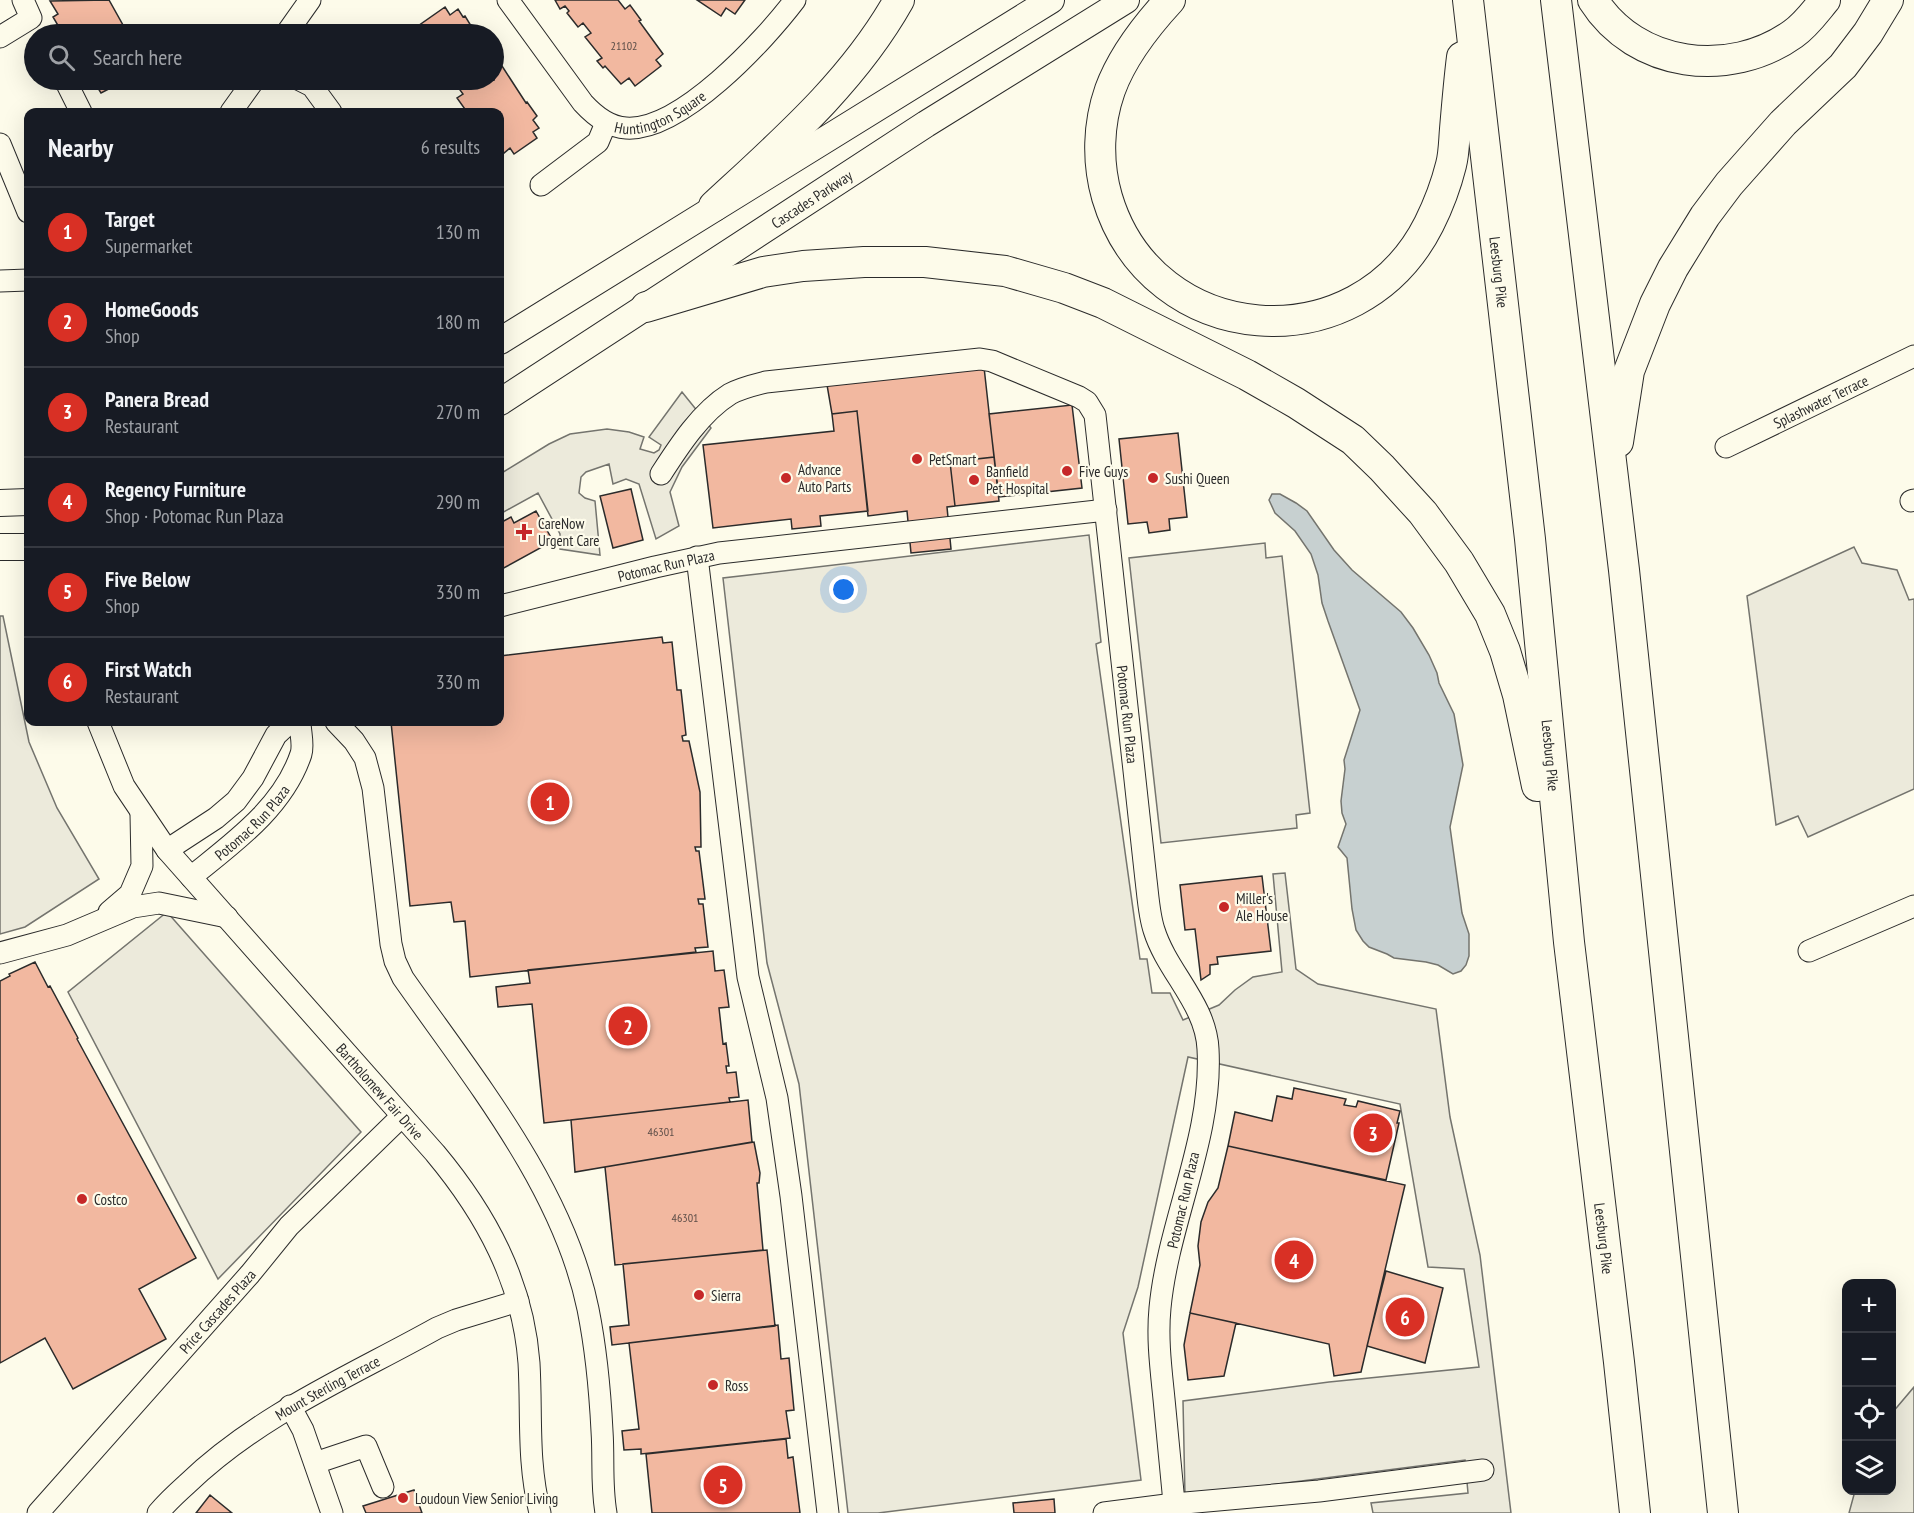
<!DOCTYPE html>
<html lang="en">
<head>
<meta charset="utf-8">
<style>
  :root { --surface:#171b24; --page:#242831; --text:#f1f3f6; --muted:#9ea1a6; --line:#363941; --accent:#d93025 }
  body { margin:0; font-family:"PT Sans Narrow",sans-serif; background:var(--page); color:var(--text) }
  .controls { position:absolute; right:18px; bottom:18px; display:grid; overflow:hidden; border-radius:12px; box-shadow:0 6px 24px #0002 }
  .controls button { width:54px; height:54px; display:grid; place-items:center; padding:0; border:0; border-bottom:2px solid var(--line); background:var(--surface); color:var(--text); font:30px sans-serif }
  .you { position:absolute; left:844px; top:590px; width:21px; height:21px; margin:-15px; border:4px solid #fff; border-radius:50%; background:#1a73e8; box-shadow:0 0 0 9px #1a73e833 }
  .badge { display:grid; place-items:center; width:39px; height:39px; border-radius:50%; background:var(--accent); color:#fff; font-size:20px; font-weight:700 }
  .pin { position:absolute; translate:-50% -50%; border:3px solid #fff; box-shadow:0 2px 6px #0006 }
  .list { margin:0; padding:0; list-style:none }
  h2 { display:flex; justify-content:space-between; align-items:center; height:78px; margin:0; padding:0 24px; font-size:26px }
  h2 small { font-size:20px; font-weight:400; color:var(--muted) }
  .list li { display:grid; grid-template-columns:39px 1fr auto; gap:18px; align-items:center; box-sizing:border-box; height:90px; padding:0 24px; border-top:2px solid var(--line) }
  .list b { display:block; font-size:22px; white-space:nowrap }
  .list p { margin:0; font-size:20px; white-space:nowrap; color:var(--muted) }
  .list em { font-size:20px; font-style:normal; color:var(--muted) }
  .icon { flex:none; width:33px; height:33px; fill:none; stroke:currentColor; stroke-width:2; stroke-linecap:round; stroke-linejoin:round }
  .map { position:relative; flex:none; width:1914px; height:1513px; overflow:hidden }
  .search { position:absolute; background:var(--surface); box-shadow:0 6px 24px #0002; left:24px; top:24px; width:480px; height:66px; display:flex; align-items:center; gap:15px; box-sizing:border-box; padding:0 21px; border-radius:33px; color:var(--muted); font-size:22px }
  .panel { position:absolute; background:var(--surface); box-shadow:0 6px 24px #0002; left:24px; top:108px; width:480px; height:618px; border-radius:12px }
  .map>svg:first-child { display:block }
  .parking { fill:#eceadb; stroke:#74746e; stroke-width:1.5 }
  .water { fill:#c7d0d0; stroke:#74746e; stroke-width:1.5 }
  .building { fill:#f2b8a0; stroke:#2b2b2b; stroke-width:1.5 }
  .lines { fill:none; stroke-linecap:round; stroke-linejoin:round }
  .minor-casing { stroke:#2b2b2b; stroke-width:23 }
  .major-casing { stroke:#2b2b2b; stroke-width:28 }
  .highway-casing { stroke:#2b2b2b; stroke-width:32 }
  .minor { stroke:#fdfbea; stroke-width:21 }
  .major { stroke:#fdfbea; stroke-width:26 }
  .highway { stroke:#fdfbea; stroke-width:30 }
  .poi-dot { fill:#c62828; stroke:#fdfbea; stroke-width:2 }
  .labels { text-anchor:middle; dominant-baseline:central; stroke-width:4.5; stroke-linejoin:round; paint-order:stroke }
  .number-label { font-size:12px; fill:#5d4e48 }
  .street-label { font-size:15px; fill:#2b2b2b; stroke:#fdfbea }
  .poi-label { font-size:15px; fill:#2b2b2b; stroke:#fdfbea; text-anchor:start }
</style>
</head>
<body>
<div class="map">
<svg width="1914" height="1513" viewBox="0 0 1914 1513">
  <rect width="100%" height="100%" fill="#fdfbea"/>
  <path class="parking" d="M682,392L711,428L682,467L670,492L679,526L656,539L639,484L626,479L613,484L609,464L586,472L581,477L579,493L585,498L595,501L600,555L560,549V534L538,493L500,514V474L549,444L570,434L607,429L629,432L644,437L640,449L654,453L659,450L661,445L649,437Z
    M1089,535L1101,642L1096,644L1140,959H1147L1152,993H1170L1183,1020L1219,1005L1235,990L1253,977L1282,972L1273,874L1285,873L1296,969L1318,984L1436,1009L1450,1117L1480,1255L1511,1513H1373L1371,1503L1468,1493L1465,1460L1185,1496L1183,1401L1329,1382L1479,1367L1464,1269L1428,1267L1400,1104L1188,1057L1138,1287L1123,1333L1141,1480L878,1513H848L799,1084L767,963L723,578Z
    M1265,543L1266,558L1282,556L1310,813L1296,815L1297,828L1161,843L1129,558Z
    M1854,547L1862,563L1897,570L1909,600L1914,599V789L1808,837L1798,816L1776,825L1747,596Z
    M0,616H3L29,742L57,808L99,879L25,927L0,934Z
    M167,912L361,1132L218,1279L68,992Z
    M1914,1387V1513H1849L1855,1491L1892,1490V1413Z"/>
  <path class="water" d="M1272,494H1280L1296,503L1307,511L1334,550L1352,570L1401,612L1413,628L1429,655L1437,673L1439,683L1454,714L1463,765L1450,827L1462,913L1469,934V956L1466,965L1461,971L1453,974L1438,965L1426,962L1394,958L1387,954L1369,947L1363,941L1356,930L1352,909L1347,858L1338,847L1346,824L1342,813L1341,801L1345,769L1344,760L1360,710L1328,621L1322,603L1318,575L1311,554L1295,531L1275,513L1269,500Z"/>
  <path class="building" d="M109,0L128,34H63L53,17L58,14L50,1Z
    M555,0H618L625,9L630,5L641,20L639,21L663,54L656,60L661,66L635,86L629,78L621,84L605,66L603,68L597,61L602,58L585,37L591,33L583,23L578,27L567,13L569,11L565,6L560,9Z
    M697,0H745L735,14L726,8L721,16Z
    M445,7L450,15L458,9L463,17L465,16L476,34H423L418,26Z
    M502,66L526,103L527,102L537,116L533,120L539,128L533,132L537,138L514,154L510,148L504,153L500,146V112H467L457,98L463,94L455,83L448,88L442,80H494V67L496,70Z
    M93,80H126L101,93Z
    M984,367L994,457L950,462L955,506L947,507L951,549L911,553L907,511L868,516L857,411L832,414L827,385Z
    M1072,405L1082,488L999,497L989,414Z
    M857,411L868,511L820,516L821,526L792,529L791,519L713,528L703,445L834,431L832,414Z
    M1178,433L1187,517L1169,519L1170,530L1149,533L1147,522L1128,524L1119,439Z
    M994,457L999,501L955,506L950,462Z
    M631,489L643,540L613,548L600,496Z
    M536,511L553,541L500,570V523L511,517L514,523Z
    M662,637L663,643L672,642L677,690H681L686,735L682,736L683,741H689L700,792L701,847H695L696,851H699L705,899H698L699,904H703L708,947L695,948L696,952L470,977L465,921L454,922L451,902L410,906L391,722H500V656Z
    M1262,876L1271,951L1217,957L1218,964L1210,965V974L1201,980L1195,929L1185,930L1180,885Z
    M713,951L715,971L724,970L729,1007L719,1008L723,1044L726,1043L729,1066H726L727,1073L736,1072L739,1097L729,1098L730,1102L544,1123L532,1004L498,1007L496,987L530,983L528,970Z
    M35,962L48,987L50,986L78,1038L77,1039L196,1258L139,1289L166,1339L73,1389L45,1338L0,1363V981L10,976L9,974Z
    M1294,1088L1346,1099L1344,1105L1356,1107L1358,1101L1400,1111L1397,1123H1399L1386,1180L1228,1146L1235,1112L1272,1121L1277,1096L1292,1099Z
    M748,1100L752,1142L575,1172L571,1120Z
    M754,1142L760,1173L759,1183H757L763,1250L615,1265L605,1167Z
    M1228,1146L1405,1185L1361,1372L1334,1376L1329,1344L1190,1313L1200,1265L1198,1246L1201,1222L1208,1202L1218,1188Z
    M767,1250L775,1326L612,1345L610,1327L629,1325L623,1264Z
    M1386,1271L1443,1288L1425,1363L1367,1346Z
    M1190,1313L1236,1323L1224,1376L1188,1380L1184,1345Z
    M778,1325L781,1359L789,1358L794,1410L786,1411L790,1438L641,1454V1449L624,1450L622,1431L639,1429L629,1343Z
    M786,1439L788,1458L793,1457L800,1513H652L646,1454Z
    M414,1490L422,1513H366L363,1506Z
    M210,1495L232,1513H196Z
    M1054,1499L1055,1513H1014L1013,1503Z"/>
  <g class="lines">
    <g class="minor-casing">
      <g id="minor">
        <path id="s1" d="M508,0L583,103C594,115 608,127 626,128C680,132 764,41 795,0"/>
        <path d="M286,34L310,0"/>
        <path d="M0,37L31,18L23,0"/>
        <path d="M65,80L81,112"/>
        <path d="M300,80L312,86L331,112"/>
        <path d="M231,112L254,80"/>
        <path d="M0,144L28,212"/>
        <path d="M541,185L598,142L606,123"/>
        <path d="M0,281L28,280"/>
        <path id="s2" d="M1726,447L1914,356"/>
        <path id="s3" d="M661,474C679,446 701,412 730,394C741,388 754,385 766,382L980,359L992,361L1079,397L1087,402L1095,415L1146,880C1148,896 1149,915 1154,930C1167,972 1206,1004 1208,1049C1213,1137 1168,1222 1160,1308C1157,1339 1161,1369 1164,1399C1168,1437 1171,1475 1175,1513"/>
        <path d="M1911,501L1914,500"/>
        <path d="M697,557L748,977L777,1098L791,1196L828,1513"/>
        <path id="s4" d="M500,606L655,567L719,553L1106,510"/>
        <path id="s5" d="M98,722L124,786L167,850L435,1153C486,1214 523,1282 529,1363C532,1415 527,1460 540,1513"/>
        <path d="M336,722L354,741L365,758L373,788L391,944L395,961L403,978C473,1078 563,1187 588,1309C596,1349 600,1391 602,1431C604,1460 601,1484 606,1513"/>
        <path d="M167,850L216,818L236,801L253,778L276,735L290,722"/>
        <path id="s6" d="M191,877C233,843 283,808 301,754C304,745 300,731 300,722"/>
        <path d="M109,912L130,894L142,866L141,814"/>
        <path d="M1809,951L1914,906"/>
        <path d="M0,953L67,935L133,907L159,903L227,917"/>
        <path d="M290,1406L303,1430L332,1513"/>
        <path d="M315,1463L366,1446L383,1487"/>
        <path id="s7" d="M38,1513L250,1274L289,1226L402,1116"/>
        <path id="s8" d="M158,1513C167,1502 177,1493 187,1484C260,1414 351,1376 437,1328L456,1320L518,1301"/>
        <path d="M1104,1513L1174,1504L1319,1491L1483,1470"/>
      </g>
    </g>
    <g class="major-casing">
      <g id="major">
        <path d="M500,341L1051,0"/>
        <path id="s9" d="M500,402L926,124L1126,0"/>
        <path d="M0,503L28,502"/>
        <path d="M0,547H28"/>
      </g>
    </g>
    <g class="highway-casing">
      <g id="highway">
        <path d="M1170,0C1146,26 1122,57 1110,90C1098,124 1097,162 1107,197C1152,349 1358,365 1429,224C1438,206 1446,185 1451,165C1454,154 1454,141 1455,129C1457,105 1459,81 1462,57"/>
        <path id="s10" d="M1468,0L1530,539L1569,942L1619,1362L1635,1513"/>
        <path d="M1556,0L1624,570L1723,1513"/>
        <path d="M1593,0C1636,68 1730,79 1793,34C1806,25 1815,12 1825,0"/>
        <path d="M714,206C782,143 853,82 899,0"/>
        <path d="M646,307L763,272L803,266L864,262H925L1005,271L1064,288L1103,303L1247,375L1296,403L1353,440L1382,468L1423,513L1459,562L1490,614L1505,651L1518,695L1537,786"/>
        <path d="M1618,442L1629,371L1655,304L1673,268L1705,216L1729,184L1783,123L1843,66L1868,33L1888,0"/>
      </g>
    </g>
    <use href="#minor" class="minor"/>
    <use href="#major" class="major"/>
    <use href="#highway" class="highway"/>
  </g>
  <g class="poi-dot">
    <circle cx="917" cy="459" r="6"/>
    <circle cx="1067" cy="471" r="6"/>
    <circle cx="786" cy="478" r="6"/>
    <circle cx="1153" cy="478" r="6"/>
    <circle cx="974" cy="480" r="6"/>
    <path d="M521 523h6v6h6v6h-6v6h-6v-6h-6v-6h6z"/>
    <circle cx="1224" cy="907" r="6"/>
    <circle cx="82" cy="1199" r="6"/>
    <circle cx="699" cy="1295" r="6"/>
    <circle cx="713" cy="1385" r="6"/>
    <circle cx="403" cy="1498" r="6"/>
  </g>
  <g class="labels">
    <g class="number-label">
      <text x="624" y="45">21102</text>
      <text x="661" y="1131">46301</text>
      <text x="685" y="1217">46301</text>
    </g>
    <g class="street-label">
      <text stroke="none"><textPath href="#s1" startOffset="216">Huntington Square</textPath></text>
      <text stroke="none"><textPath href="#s9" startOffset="372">Cascades Parkway</textPath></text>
      <text stroke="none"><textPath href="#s10" startOffset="274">Leesburg Pike</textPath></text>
      <text stroke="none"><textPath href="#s2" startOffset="105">Splashwater Terrace</textPath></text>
      <text stroke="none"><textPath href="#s4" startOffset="171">Potomac Run Plaza</textPath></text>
      <text stroke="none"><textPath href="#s3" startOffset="792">Potomac Run Plaza</textPath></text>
      <text stroke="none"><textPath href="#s10" startOffset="760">Leesburg Pike</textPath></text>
      <text stroke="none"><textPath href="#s6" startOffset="82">Potomac Run Plaza</textPath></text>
      <text stroke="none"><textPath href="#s5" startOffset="468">Bartholomew Fair Drive</textPath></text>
      <text transform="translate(1183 1200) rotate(-77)">Potomac Run Plaza</text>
      <text stroke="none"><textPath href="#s10" startOffset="1246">Leesburg Pike</textPath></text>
      <text stroke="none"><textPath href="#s7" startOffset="270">Price Cascades Plaza</textPath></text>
      <text stroke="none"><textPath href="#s8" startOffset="212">Mount Sterling Terrace</textPath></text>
    </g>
    <g class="poi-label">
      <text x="929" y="459">PetSmart</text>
      <text x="798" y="469">Advance<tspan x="798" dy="17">Auto Parts</tspan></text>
      <text x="986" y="471">Banfield<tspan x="986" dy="17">Pet Hospital</tspan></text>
      <text x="1079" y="471">Five Guys</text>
      <text x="1165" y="478">Sushi Queen</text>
      <text x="538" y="523">CareNow<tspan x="538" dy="17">Urgent Care</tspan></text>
      <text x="1236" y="898">Miller's<tspan x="1236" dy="17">Ale House</tspan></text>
      <text x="94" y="1199">Costco</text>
      <text x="711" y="1295">Sierra</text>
      <text x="725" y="1385">Ross</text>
      <text x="415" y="1498">Loudoun View Senior Living</text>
    </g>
  </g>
</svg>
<div class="controls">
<button>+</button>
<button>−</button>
<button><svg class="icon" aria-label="locate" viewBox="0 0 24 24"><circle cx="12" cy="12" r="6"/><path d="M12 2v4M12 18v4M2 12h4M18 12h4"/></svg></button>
<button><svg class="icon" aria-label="layers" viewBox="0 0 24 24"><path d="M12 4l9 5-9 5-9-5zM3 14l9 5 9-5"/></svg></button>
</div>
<div class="you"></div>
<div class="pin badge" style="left:550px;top:802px">1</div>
<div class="pin badge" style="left:628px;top:1026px">2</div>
<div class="pin badge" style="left:1373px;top:1133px">3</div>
<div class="pin badge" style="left:1294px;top:1260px">4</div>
<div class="pin badge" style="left:723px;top:1485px">5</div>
<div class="pin badge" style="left:1405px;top:1317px">6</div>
<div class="search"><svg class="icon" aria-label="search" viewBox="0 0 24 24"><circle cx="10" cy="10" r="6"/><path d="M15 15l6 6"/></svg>Search here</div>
<section class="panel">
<h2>Nearby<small>6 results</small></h2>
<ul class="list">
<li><span class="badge">1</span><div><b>Target</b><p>Supermarket</p></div><em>130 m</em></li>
<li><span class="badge">2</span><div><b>HomeGoods</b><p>Shop</p></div><em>180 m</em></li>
<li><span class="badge">3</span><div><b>Panera Bread</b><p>Restaurant</p></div><em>270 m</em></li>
<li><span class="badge">4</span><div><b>Regency Furniture</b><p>Shop · Potomac Run Plaza</p></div><em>290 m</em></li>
<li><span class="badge">5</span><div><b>Five Below</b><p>Shop</p></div><em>330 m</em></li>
<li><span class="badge">6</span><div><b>First Watch</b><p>Restaurant</p></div><em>330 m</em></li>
</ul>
</section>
</div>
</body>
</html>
